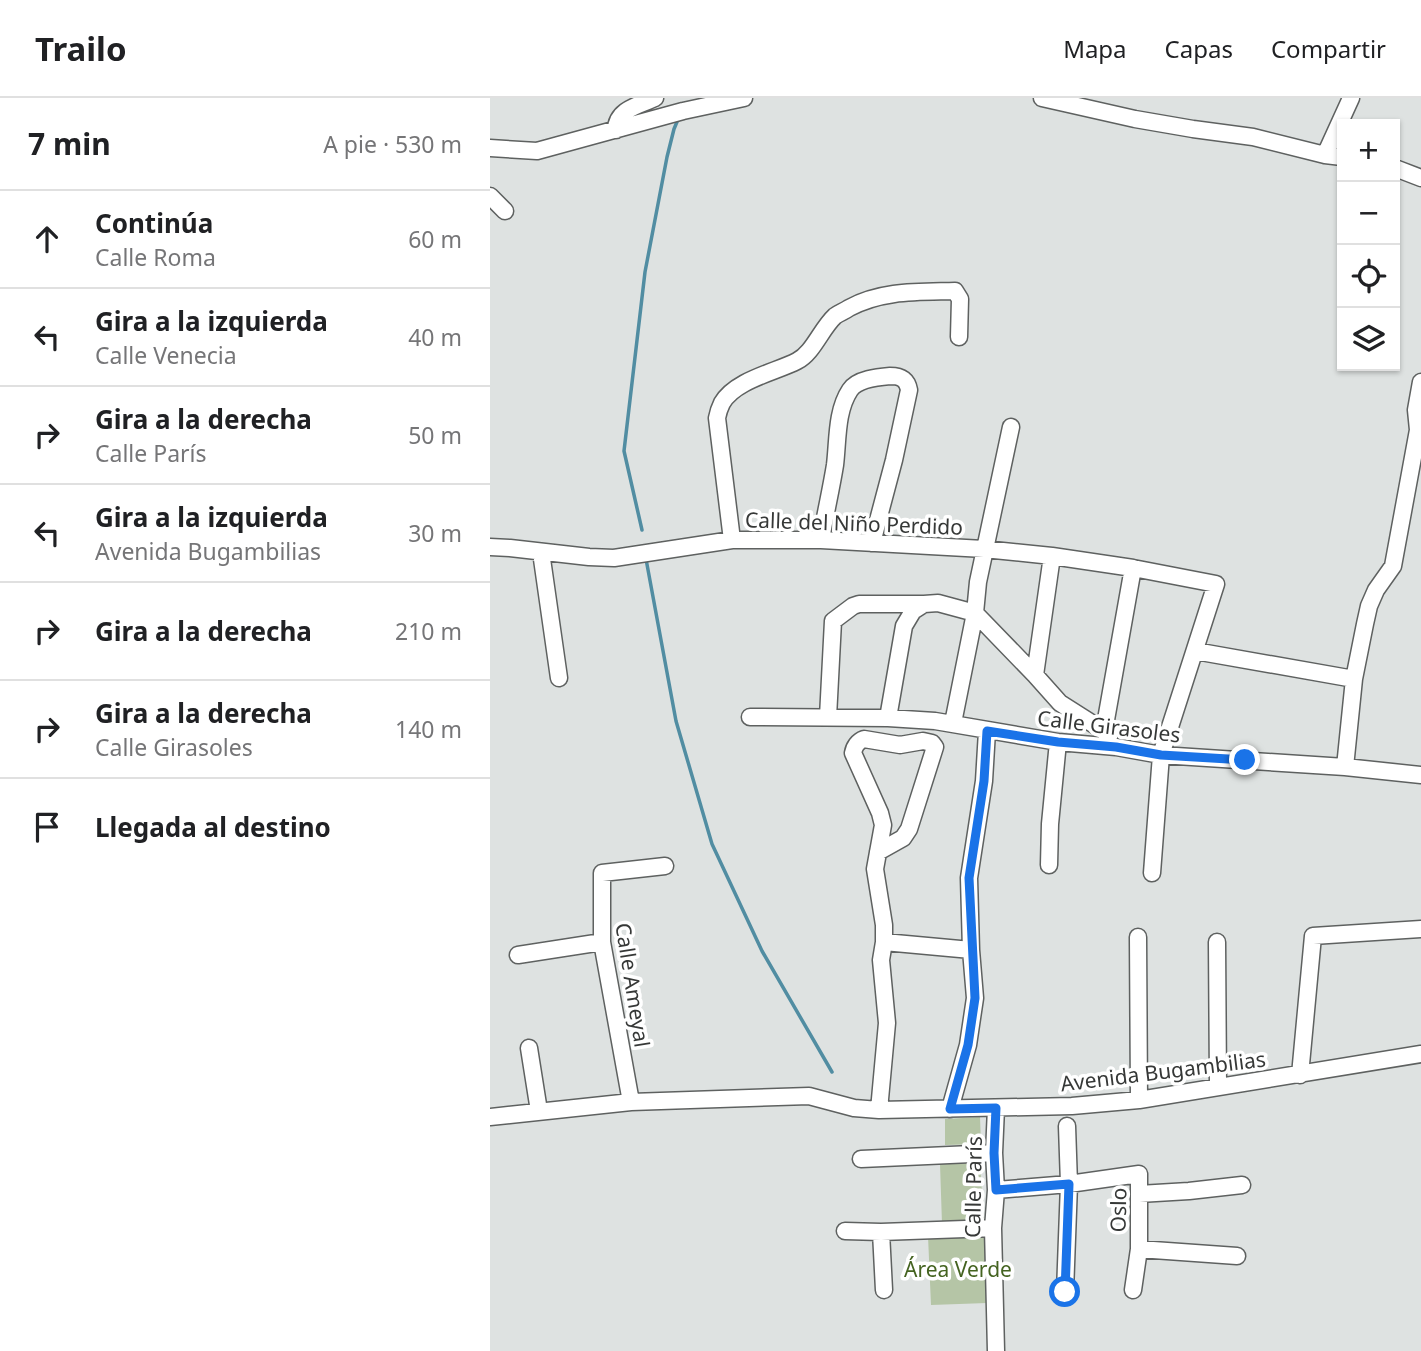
<!DOCTYPE html>
<html lang="es">
<head>
<meta charset="utf-8">
<style>
  :root { --surface:#fff; --page:#f6f6f6; --text:#202124; --muted:#757577; --line:#e0e0e0 }
  body { margin:0; font-family:"Noto Sans",sans-serif; background:var(--page); color:var(--text) }
  .controls { position:absolute; right:21px; top:21px; display:grid; overflow:hidden; border-radius:0px; box-shadow:0 2px 5px #0004 }
  .controls button { width:63px; height:63px; display:grid; place-items:center; padding:0; border:0; border-bottom:2px solid var(--line); background:var(--surface); color:var(--text); font:35px sans-serif }
  .stop { position:absolute; width:21px; height:21px; margin:-16px; border:5px solid #1a73e8; border-radius:50%; background:#fff }
  .stop.end { background:#1a73e8; border-color:#fff; box-shadow:0 2px 7px #0008 }
  .list { margin:0; padding:0; list-style:none }
  h2 { display:flex; justify-content:space-between; align-items:center; height:91px; margin:0; padding:0 28px; font-size:30px }
  h2 small { font-size:23px; font-weight:400; color:var(--muted) }
  .list li { display:grid; grid-template-columns:46px 1fr auto; gap:21px; align-items:center; box-sizing:border-box; height:98px; padding:0 28px; border-top:2px solid var(--line) }
  .list b { display:block; font-size:26px; white-space:nowrap }
  .list p { margin:0; font-size:23px; white-space:nowrap; color:var(--muted) }
  .list em { font-size:23px; font-style:normal; color:var(--muted) }
  .icon { flex:none; width:38px; height:38px; fill:none; stroke:currentColor; stroke-width:2; stroke-linecap:round; stroke-linejoin:round }
  .map { position:relative; flex:none; width:931px; height:1253px; overflow:hidden }
  header { display:flex; align-items:center; gap:42px; box-sizing:border-box; height:98px; padding:0 35px; background:var(--surface); border-bottom:2px solid var(--line) }
  header strong { font-size:33px }
  nav { display:flex; gap:38px; margin-inline-start:auto; font-size:24px }
  main { display:flex }
  aside { flex:1; background:var(--surface) }
  .map>svg:first-child { display:block }
  .green { fill:#b5c5a6 }
  .lines { fill:none; stroke-linecap:round; stroke-linejoin:round }
  .stream { stroke:#518da2; stroke-width:3.5 }
  .minor-casing { stroke:#5e6160; stroke-width:19 }
  .minor { stroke:#fff; stroke-width:16 }
  .route { stroke:#1a73e8; stroke-width:9 }
  .labels { text-anchor:middle; dominant-baseline:central; stroke-width:7; stroke-linejoin:round; paint-order:stroke }
  .street-label { font-size:21px; fill:#363837; stroke:#fff }
  .park-label { font-size:21px; fill:#446320; stroke:#fff }
</style>
</head>
<body>
<header>
<strong>Trailo</strong>
<nav><a>Mapa</a><a>Capas</a><a>Compartir</a></nav>
</header>
<main>
<aside>
<h2>7 min<small>A pie · 530 m</small></h2>
<ul class="list">
<li><svg class="icon" aria-label="ahead" viewBox="0 0 24 24"><path d="M12 20V5M6 11l6-6 6 6"/></svg><div><b>Continúa</b><p>Calle Roma</p></div><em>60 m</em></li>
<li><svg class="icon" aria-label="left" viewBox="0 0 24 24"><path d="M17 20v-9H6M10 6l-5 5 5 5"/></svg><div><b>Gira a la izquierda</b><p>Calle Venecia</p></div><em>40 m</em></li>
<li><svg class="icon" aria-label="right" viewBox="0 0 24 24"><path d="M7 20v-9h11M14 6l5 5-5 5"/></svg><div><b>Gira a la derecha</b><p>Calle París</p></div><em>50 m</em></li>
<li><svg class="icon" aria-label="left" viewBox="0 0 24 24"><path d="M17 20v-9H6M10 6l-5 5 5 5"/></svg><div><b>Gira a la izquierda</b><p>Avenida Bugambilias</p></div><em>30 m</em></li>
<li><svg class="icon" aria-label="right" viewBox="0 0 24 24"><path d="M7 20v-9h11M14 6l5 5-5 5"/></svg><div><b>Gira a la derecha</b></div><em>210 m</em></li>
<li><svg class="icon" aria-label="right" viewBox="0 0 24 24"><path d="M7 20v-9h11M14 6l5 5-5 5"/></svg><div><b>Gira a la derecha</b><p>Calle Girasoles</p></div><em>140 m</em></li>
<li><svg class="icon" aria-label="arrive" viewBox="0 0 24 24"><path d="M6 21V4h12l-3 4 3 4H6"/></svg><div><b>Llegada al destino</b></div></li>
</ul>
</aside>
<div class="map">
<svg width="931" height="1253" viewBox="0 0 931 1253">
  <rect width="100%" height="100%" fill="#dee2e1"/>
  <path class="green" d="M490,1019L491,1046L455,1047V1021Z
    M490,1065L494,1125L452,1126L450,1066Z
    M495,1135L497,1205L441,1207L438,1138Z"/>
  <g class="lines">
    <path class="stream" d="M152,432L134,353L155,174L177,59L184,31L189,19
      M156,461L186,623L222,746L272,853L342,974"/>
    <g class="minor-casing">
      <path id="minor" d="M552,0L645,21L703,31L763,39L835,57L852,59
        M126,32C126,11 150,7 165,0
        M0,50L47,53L193,13L254,0
        M835,57L861,0
        M905,70L931,80
        M0,98L15,113
        M242,442L227,320C228,315 230,309 232,305C245,282 286,274 307,263C323,255 331,231 345,218C349,215 355,213 359,210C392,192 429,194 465,193L470,201L469,239
        M331,442C335,417 341,392 345,367C348,343 346,313 360,292C367,281 388,279 400,278C411,278 417,281 419,292L404,362L382,445
        M0,449L20,450L99,459L124,460L242,442H331L494,451L562,458L643,470L726,486L671,657L662,775
        M51,454L69,580
        M562,458L545,577L570,605L614,633
        M705,553L864,581
        M260,619L398,620L445,623L568,644L626,649L671,657L855,669L931,677
        M338,619L343,523L363,508L369,506H434
        M398,620L414,528L423,513L434,506L448,505L485,515L545,577
        M463,625L485,515L488,484L521,329
        M619,639L614,633L643,470
        M855,669L864,581L875,526L879,508L886,492L903,468L928,332L926,312L931,284
        M388,754L413,740L419,731L445,649L442,645L433,643L410,647L374,641C368,643 364,649 363,655L390,715L393,727L385,771L394,827V844L391,862L397,925L389,1012
        M559,767L560,726L568,644
        M648,839L649,1002
        M394,844L481,852L485,900L478,947L460,1011
        M727,844L728,988
        M481,852L479,780L494,683L497,633
        M28,857L112,844
        M39,950L49,1013
        M810,977L823,838L931,831
        M141,1004L112,844V775L175,768
        M0,1019L141,1004L319,998L364,1010L389,1012L582,1008L649,1002L931,956
        M371,1061L504,1055
        M506,1092L579,1086L649,1076V1151L643,1192
        M649,1096L699,1093L752,1087
        M355,1133L391,1134L503,1130
        M391,1134L394,1192
        M649,1151L747,1158
        M575,1194L579,1086L577,1028
        M506,1253L503,1130L506,1092L504,1055L506,1010"/>
    </g>
    <use href="#minor" class="minor"/>
  </g>
  <g class="lines">
    <path class="route" d="M575,1194L579,1086L506,1092L504,1055L506,1010L460,1011L478,947L485,900L479,780L494,683L497,633L568,644L626,649L671,657L755,662"/>
  </g>
  <g class="labels">
    <g class="street-label">
      <text transform="translate(364 425) rotate(2)">Calle del Niño Perdido</text>
      <text transform="translate(619 628) rotate(7)">Calle Girasoles</text>
      <text transform="translate(143 887) rotate(81)">Calle Ameyal</text>
      <text transform="translate(673 973) rotate(-7)">Avenida Bugambilias</text>
      <text transform="translate(483 1089) rotate(-89)">Calle París</text>
      <text transform="translate(628 1112) rotate(-89)">Oslo</text>
    </g>
    <g class="park-label">
      <text x="468" y="1171">Área Verde</text>
    </g>
  </g>
</svg>
<div class="controls">
<button>+</button>
<button>−</button>
<button><svg class="icon" aria-label="locate" viewBox="0 0 24 24"><circle cx="12" cy="12" r="6"/><path d="M12 2v4M12 18v4M2 12h4M18 12h4"/></svg></button>
<button><svg class="icon" aria-label="layers" viewBox="0 0 24 24"><path d="M12 4l9 5-9 5-9-5zM3 14l9 5 9-5"/></svg></button>
</div>
<div class="stop" style="left:575px;top:1194px"></div>
<div class="stop end" style="left:755px;top:662px"></div>
</div>
</main>
</body>
</html>
